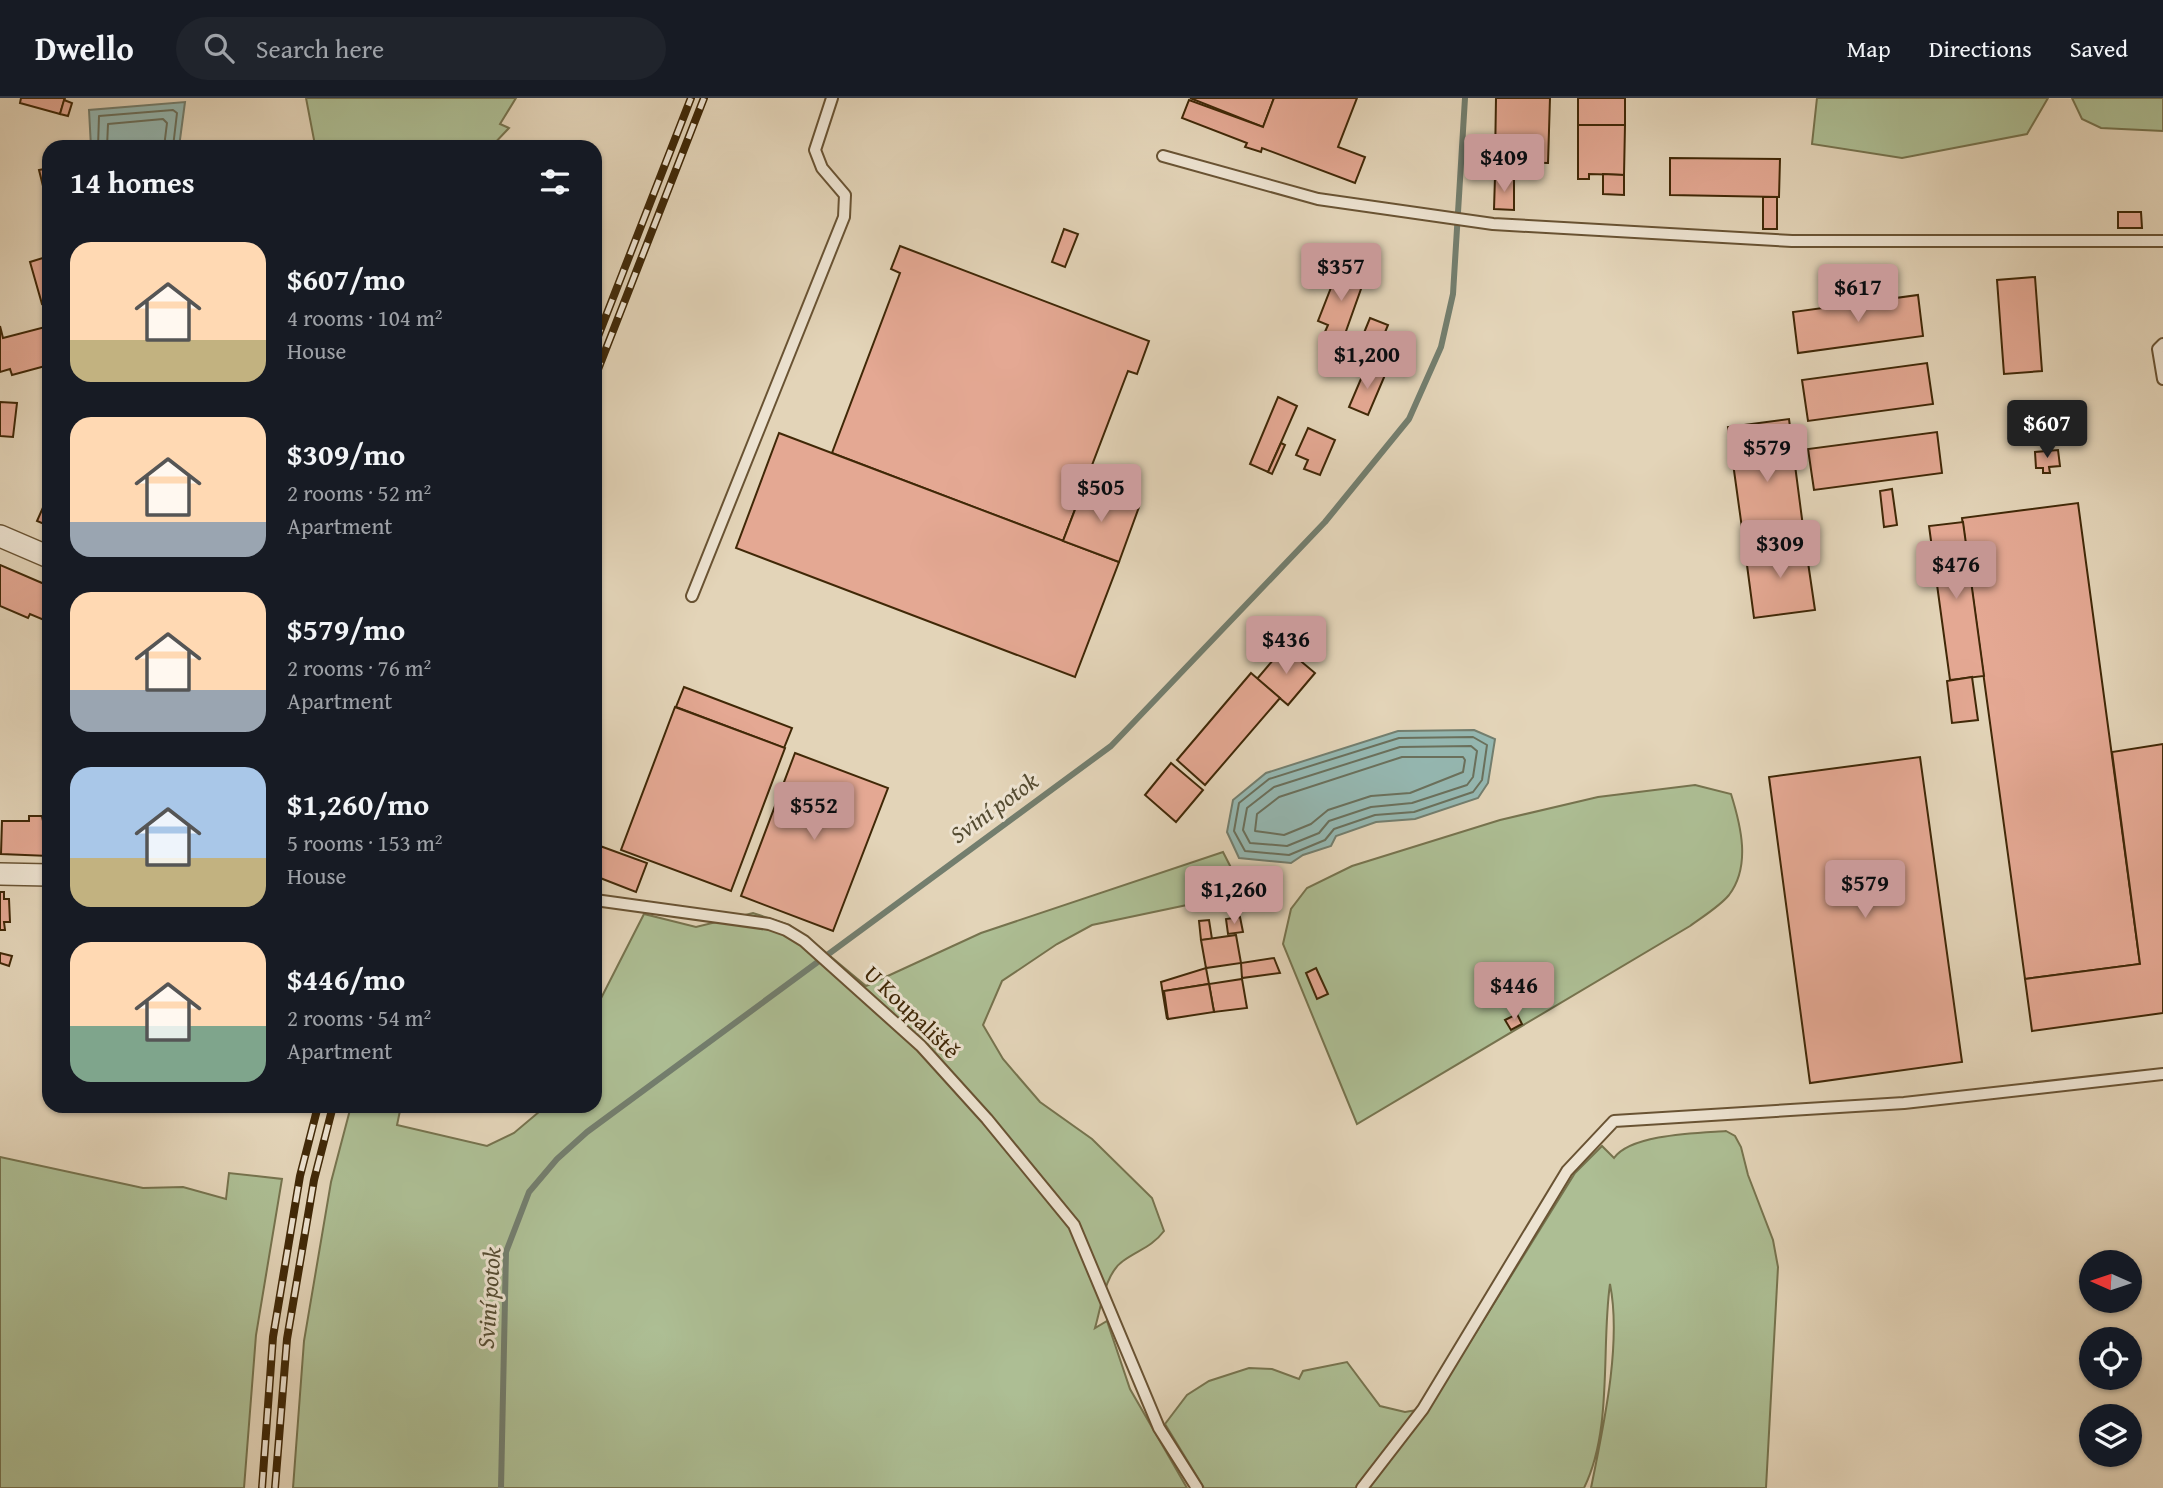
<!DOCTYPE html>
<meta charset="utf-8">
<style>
:root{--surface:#171b24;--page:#20242c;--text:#f1f3f6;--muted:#9ea1a6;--line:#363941;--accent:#c59692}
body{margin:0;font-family:"Gentium Book Plus",serif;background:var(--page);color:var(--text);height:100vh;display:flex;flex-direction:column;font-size:26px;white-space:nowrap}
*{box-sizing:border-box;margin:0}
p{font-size:23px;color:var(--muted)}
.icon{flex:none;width:38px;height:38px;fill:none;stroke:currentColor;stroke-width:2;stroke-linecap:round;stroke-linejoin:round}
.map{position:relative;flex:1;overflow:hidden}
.panel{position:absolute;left:42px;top:42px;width:560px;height:973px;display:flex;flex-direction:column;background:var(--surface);border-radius:21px;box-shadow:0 2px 5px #0004}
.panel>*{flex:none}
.needle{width:46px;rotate:273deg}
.controls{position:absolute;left:2079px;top:1152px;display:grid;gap:14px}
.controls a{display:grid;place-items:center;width:63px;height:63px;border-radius:50%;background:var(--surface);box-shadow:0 2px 5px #0004;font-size:35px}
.price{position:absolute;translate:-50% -60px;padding:0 16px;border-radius:7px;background:var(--accent);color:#111;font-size:23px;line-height:46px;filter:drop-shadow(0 2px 4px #0008)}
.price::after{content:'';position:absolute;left:50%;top:42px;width:21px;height:16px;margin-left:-10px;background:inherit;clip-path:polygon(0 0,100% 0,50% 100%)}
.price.selected{background:#222;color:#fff}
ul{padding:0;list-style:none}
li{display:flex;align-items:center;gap:21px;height:175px;padding:0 28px}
li span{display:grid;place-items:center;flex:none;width:196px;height:140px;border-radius:21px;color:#555}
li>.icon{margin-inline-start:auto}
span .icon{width:84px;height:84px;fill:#fffc;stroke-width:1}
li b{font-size:30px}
h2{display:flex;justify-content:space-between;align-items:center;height:84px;padding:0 28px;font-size:30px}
header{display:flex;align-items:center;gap:42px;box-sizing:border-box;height:98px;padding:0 35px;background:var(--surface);border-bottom:2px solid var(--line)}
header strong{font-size:33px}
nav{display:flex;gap:38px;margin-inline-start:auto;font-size:24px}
.search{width:490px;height:63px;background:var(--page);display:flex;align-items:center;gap:18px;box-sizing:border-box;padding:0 24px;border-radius:38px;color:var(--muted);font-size:26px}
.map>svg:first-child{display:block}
.green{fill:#adbe94;stroke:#76734e;stroke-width:2}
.water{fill:#95b8b2;stroke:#737e6e;stroke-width:2}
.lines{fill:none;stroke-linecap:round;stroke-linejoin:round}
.shore{stroke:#6a705c;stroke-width:2}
.stream{stroke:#737e6e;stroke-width:6}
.building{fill:#e4a893;stroke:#402807;stroke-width:2}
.service-casing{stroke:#695333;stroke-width:14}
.minor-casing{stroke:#695333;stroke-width:24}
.service{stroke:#ede3d1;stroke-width:10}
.minor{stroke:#ede3d1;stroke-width:21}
.rail-casing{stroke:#402807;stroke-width:8}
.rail{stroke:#ede3d1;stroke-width:5;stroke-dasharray:16;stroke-linecap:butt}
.labels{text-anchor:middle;stroke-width:6;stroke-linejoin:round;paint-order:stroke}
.street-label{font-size:23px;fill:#402807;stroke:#ede3d1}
.water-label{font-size:24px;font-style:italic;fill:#554c32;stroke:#ede3d1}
</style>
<header>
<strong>Dwello</strong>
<div class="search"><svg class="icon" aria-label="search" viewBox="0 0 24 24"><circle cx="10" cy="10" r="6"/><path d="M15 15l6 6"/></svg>Search here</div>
<nav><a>Map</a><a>Directions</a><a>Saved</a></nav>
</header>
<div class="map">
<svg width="2163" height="1390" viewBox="0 0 2163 1390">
<rect width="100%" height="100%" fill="#e3d4b8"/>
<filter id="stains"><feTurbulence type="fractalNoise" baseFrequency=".00286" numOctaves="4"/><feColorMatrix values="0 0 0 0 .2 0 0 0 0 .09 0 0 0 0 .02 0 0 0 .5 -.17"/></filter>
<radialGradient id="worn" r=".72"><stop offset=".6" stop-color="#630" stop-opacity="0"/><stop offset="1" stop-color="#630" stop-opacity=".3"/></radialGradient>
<g class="green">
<path d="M306,0h210l-16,26 9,4 -18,19h-185l9,-2z"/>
<path d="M1817,0h231l-21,36 -125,24 -90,-14z"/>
<path d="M2072,0h91v33l-62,-3 -19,-9z"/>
<path d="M1695,687l36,9c10,32 20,72 -2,101 -10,12 -27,22 -39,31l-333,198 -74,-180 8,-35 16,-21 45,-22 148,-46 98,-23z"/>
<path d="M1223,754l21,41 -152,32 -35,19 -55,37 -19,44 20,34 37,43 52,37 60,59 12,33c-12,16 -26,19 -41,30 -18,12 -22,47 -28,67l12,-7 23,68 57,99h-894l11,-147 27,-159 20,-76h50l-4,19 90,21 27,-13 32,-27h49v-96l49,-96 52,13 57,-14 36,12 29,21 48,40 115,-53z"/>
<path d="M1726,1033l9,5 6,11 7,28 25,65 5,27 -12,221h-175c12,-60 31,-144 19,-204 -9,63 3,145 -26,204h-380l-39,-64 22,-29 22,-14 40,-13 23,1 27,10 4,-8 44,-9 33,44 25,6 24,-4 146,-235 27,-27 12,12c17,-24 84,-25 112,-27z"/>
<path d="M0,1059l143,31 40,-1 43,12 3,-26 53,6 -26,156 -12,153h-244z"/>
</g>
<g class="water">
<path d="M185,4l-6,45h-88l-2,-37z"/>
<path d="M1474,632l21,9 -7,44 -10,15 -63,21 -39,3 -40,14 -5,10 -28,9 -12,8 -52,-5 -12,-26 6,-32 33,-27 132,-42z"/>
</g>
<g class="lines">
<g class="shore">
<path d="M98,49l1,-31 74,-6 4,3 -4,34"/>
<path d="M107,49l1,-23 55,-5 4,4 -3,24"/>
<path d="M1473,639l14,8 -5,35 -9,12 -59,20 -39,3 -41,14 -9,11 -36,15 -44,-4 -11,-20 5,-28 30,-24 130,-41z"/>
<path d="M1471,648l6,5 -4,26 -6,8 -55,18 -41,4 -42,14 -10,12 -32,13 -37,-3 -7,-13 4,-22 27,-21 126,-40z"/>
<path d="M1402,659h61l2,3 -2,12 -53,21 -39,3 -43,14 -17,14 -27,11 -29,-4 2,-17 22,-17z"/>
</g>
<path class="stream" d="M501,1390l5,-236 23,-60 28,-33 30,-27 524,-386 214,-224 84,-103 32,-72 12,-53 12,-196"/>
</g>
<g class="building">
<path d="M21,0h44l-5,16 -40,-11z"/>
<path d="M1190,0h84l-11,29z"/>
<path d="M1274,0h83l-19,49 27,10 -10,26 -93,-35 -1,4 -16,-5 2,-4 -65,-25 7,-18 74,27z"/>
<path d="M1496,0h54l-2,65 -53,-1z"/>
<rect x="1578" y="0" width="47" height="27"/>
<path d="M64,2l8,3 -4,13 -8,-2z"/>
<path d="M1578,27h47l-1,50 -35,-1v5h-11z"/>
<path d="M1670,60l110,1 -1,38 -109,-2z"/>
<path d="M1495,64l20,1 -1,15 -19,-1z"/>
<path d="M49,70v21l-5,1 -5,-20z"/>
<path d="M1603,76l21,1v20l-21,-1z"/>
<path d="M1495,79l19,1v32l-20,-1z"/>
<rect x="1763" y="99" width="14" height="32"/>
<path d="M2118,114h23l1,16h-24z"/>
<path d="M1064,131l14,5 -13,33 -13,-5z"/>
<path d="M900,148l249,95 -12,33 -9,-3 -65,170 -231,-88 68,-180 -9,-4z"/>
<path d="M49,158v46l-7,2 -12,-42z"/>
<path d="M1341,164l26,10 -27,76 -19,-7 7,-16 -10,-4z"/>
<path d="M2035,179l7,94 -38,3 -7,-94z"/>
<path d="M1918,197l5,41 -125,17 -5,-41z"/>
<path d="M1370,220l18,7 -11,27 -18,-7z"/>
<path d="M0,228l3,12 46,-12v39l-37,10 -2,-6 -10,3z"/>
<path d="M1927,265l6,41 -125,17 -6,-41z"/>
<path d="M1366,269l19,8 -17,40 -19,-8z"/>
<path d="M1278,299l19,9 -29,66 -18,-8z"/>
<path d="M0,304l17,1 -4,34 -13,-1z"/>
<path d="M1789,321l16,123 -60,8 -17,-123z"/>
<path d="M1308,330l27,12 -15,35 -16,-6 4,-9 -12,-5z"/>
<path d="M1937,334l5,41 -128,17 -6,-41z"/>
<path d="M779,335l340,129 -44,115 -339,-129z"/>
<path d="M1281,345l4,2 -13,29 -4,-2z"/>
<path d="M2058,352l2,16 -11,1 1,6h-7v-5h-7l-1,-16z"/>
<path d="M1084,388l55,21 -20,55 -56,-21z"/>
<path d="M1892,391l5,36 -13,2 -4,-36z"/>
<path d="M49,396v32l-12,-5z"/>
<path d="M2078,405l62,461 -115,15 -63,-461z"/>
<path d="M1963,424l21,154 -34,4 -21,-154z"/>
<path d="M1805,444l10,68 -61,8 -9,-68z"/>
<path d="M0,467l49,21v23l-5,11 -14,-6 -2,4 -28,-12z"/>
<path d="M1284,549l31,26 -27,32 -31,-26z"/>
<path d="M1251,575l29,25 -75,87 -28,-25z"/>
<path d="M1972,579l6,43 -26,3 -5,-42z"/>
<path d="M684,589l108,41 -8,20 -108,-41z"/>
<path d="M675,609l110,41 -54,143 -110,-41z"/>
<path d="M2163,646v269l-131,18 -7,-52 115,-15 -28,-212z"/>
<path d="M795,655l93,35 -55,143 -92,-35z"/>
<path d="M1920,659l42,305 -152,21 -41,-306z"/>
<path d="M1171,665l32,27 -27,32 -31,-27z"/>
<path d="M29,718h13l1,5 6,1v34l-48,-2 1,-33h27z"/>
<path d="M600,748l47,17 -11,29 -41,-16v-16z"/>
<path d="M0,794h4v7h5l1,23h-6l1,8h-5z"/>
<path d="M1240,819l3,15 -15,2 -2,-15z"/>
<path d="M1209,822l3,19 -11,1 -2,-19z"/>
<path d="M1236,837l5,28 -35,5 -5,-28z"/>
<path d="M0,855l12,3 -3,10 -9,-3z"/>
<path d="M1274,860l6,15 -38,5 -1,-15z"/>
<path d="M1206,870l3,16 -45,7 3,28 -6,-37z"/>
<path d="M1316,870l12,26 -11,5 -11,-26z"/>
<path d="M1242,881l5,29 -33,4 -5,-28z"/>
<path d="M1209,886l5,28 -46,7 -4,-28z"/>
<path d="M1517,916l5,10 -11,6 -6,-10z"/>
</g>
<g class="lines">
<defs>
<g id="service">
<path d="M1163,58l155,43 175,25 299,17h371"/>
<path d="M2163,246l-5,5 5,30"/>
<path d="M692,498l152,-379 1,-22 -23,-27 -7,-18 17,-52"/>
<path d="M595,802l174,24 17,6 18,11 117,105 66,73 87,106 85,203 38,60"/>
<path d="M1362,1390l61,-79 144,-238 47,-50 290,-18 259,-29"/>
</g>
<g id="minor">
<path d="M0,438l49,21"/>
<path d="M0,776l49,1"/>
</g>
</defs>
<use href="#service" class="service-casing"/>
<use href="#minor" class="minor-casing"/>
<use href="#service" class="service"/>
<use href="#minor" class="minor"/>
<defs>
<g id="rail">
<path d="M595,246l96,-246"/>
<path d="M595,279l109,-279"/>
<path d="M262,1390l11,-151 27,-161 18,-70"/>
<path d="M275,1390l12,-149 27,-159 19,-74"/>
</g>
</defs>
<use href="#rail" class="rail-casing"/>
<use href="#rail" class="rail"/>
</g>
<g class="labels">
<g class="street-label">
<text transform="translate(912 914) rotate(44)" y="8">U Koupaliště</text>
</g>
<g class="water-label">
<text transform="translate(994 710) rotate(-36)" y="8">Sviní potok</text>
<text transform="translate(489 1200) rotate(-86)" y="8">Sviní potok</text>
</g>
</g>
<rect width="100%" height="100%" filter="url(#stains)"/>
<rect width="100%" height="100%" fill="url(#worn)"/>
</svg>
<div class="controls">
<a><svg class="needle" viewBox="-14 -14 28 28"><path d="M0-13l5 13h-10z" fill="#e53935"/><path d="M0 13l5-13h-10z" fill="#9ea1a6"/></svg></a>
<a><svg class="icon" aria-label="locate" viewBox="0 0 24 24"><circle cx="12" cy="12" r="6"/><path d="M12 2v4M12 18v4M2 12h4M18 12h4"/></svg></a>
<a><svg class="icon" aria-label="layers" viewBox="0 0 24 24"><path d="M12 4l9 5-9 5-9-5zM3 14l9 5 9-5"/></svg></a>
</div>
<b class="price" style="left:1504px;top:96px">$409</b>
<b class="price" style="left:1341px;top:205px">$357</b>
<b class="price" style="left:1858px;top:226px">$617</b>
<b class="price" style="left:1367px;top:293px">$1,200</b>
<b class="price selected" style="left:2047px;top:362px">$607</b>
<b class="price" style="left:1767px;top:386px">$579</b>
<b class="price" style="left:1101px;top:426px">$505</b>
<b class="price" style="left:1780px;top:482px">$309</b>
<b class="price" style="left:1956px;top:503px">$476</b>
<b class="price" style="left:1286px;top:578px">$436</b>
<b class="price" style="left:814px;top:744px">$552</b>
<b class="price" style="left:1865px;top:822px">$579</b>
<b class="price" style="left:1234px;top:828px">$1,260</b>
<b class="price" style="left:1514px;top:924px">$446</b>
<section class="panel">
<h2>14 homes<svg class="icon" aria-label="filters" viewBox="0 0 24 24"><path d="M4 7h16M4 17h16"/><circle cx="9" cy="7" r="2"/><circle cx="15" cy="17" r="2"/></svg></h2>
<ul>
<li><span style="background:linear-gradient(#ffd9b3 70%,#c2b280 0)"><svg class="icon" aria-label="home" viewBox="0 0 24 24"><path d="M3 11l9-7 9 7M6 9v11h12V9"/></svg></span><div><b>$607/mo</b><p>4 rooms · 104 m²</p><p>House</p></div></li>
<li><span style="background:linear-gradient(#ffd9b3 75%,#9aa5b1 0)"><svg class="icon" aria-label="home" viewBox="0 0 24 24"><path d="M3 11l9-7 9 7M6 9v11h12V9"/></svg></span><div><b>$309/mo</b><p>2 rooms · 52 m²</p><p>Apartment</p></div></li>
<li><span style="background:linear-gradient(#ffd9b3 70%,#9aa5b1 0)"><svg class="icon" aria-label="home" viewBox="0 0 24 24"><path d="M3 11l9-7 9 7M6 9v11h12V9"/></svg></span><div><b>$579/mo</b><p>2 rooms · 76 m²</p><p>Apartment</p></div></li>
<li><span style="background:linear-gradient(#a9c7e8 65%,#c2b280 0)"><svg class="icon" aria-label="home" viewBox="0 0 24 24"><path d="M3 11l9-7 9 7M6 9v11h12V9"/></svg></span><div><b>$1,260/mo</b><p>5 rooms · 153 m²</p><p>House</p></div></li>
<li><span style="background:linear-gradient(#ffd9b3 60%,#7fa58c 0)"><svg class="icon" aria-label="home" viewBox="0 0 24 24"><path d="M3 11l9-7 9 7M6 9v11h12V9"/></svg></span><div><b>$446/mo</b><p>2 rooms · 54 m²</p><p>Apartment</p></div></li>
</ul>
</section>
</div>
